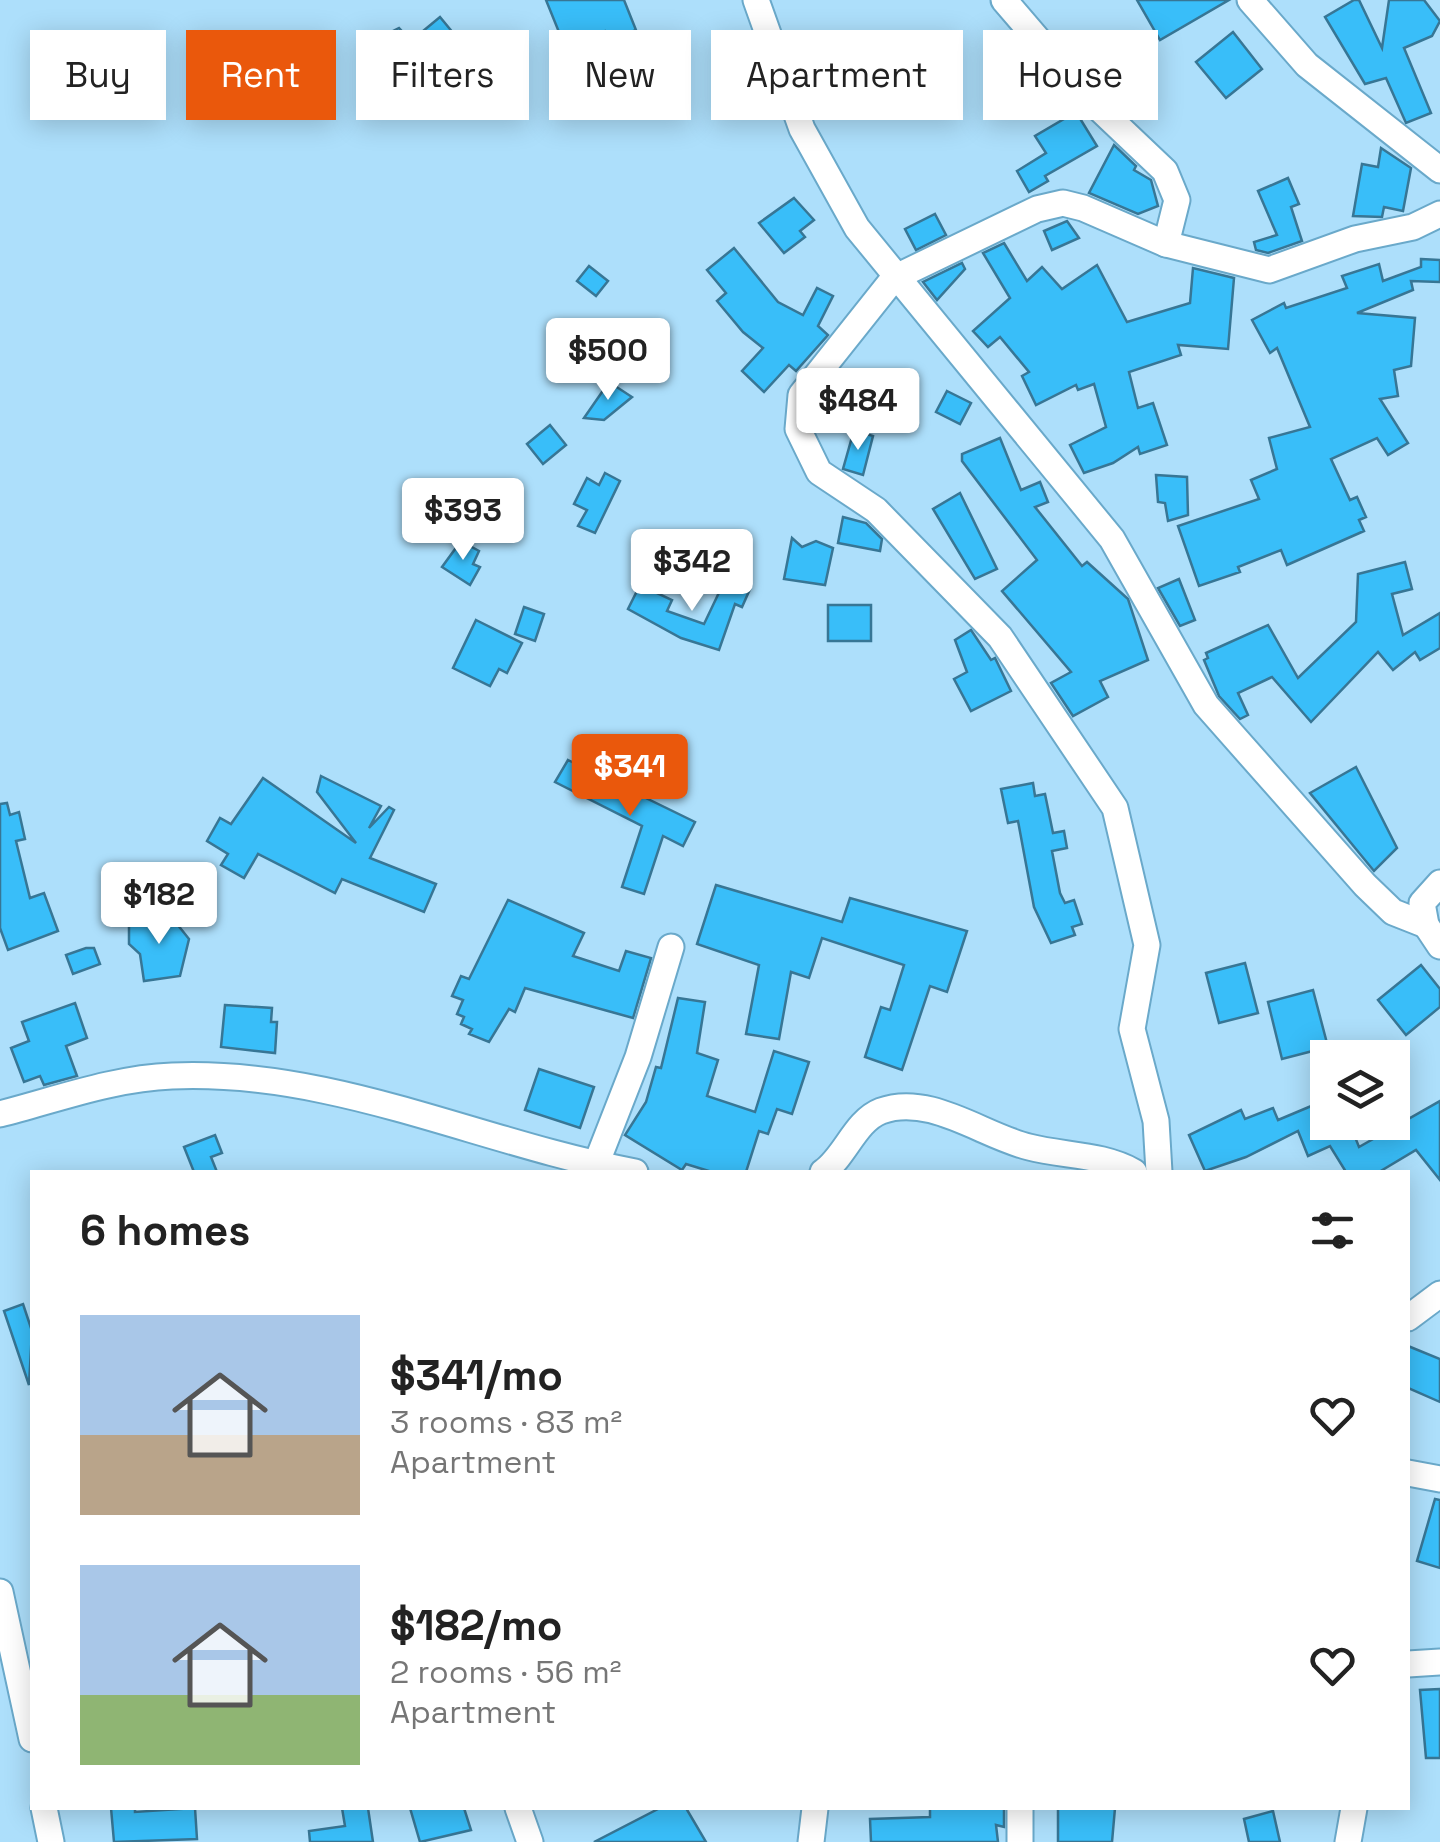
<!DOCTYPE html>
<meta charset="utf-8">
<style>
:root{--surface:#fff;--page:#f6f6f6;--text:#222;--muted:#767676;--accent:#ea580c}
body{margin:0;font-family:"Space Grotesk",sans-serif;background:var(--page);color:var(--text);height:100vh;display:flex;flex-direction:column;font-size:38px;white-space:nowrap}
*{box-sizing:border-box;margin:0}
p{font-size:32px;color:var(--muted)}
.icon{flex:none;width:55px;height:55px;fill:none;stroke:currentColor;stroke-width:2;stroke-linecap:round;stroke-linejoin:round}
.map{position:relative;flex:1;overflow:hidden}
.details{position:absolute;left:30px;top:1170px;width:1380px;height:640px;display:flex;flex-direction:column;background:var(--surface);border-radius:0px;box-shadow:0 5px 25px #0003}
.details>*{flex:none}
.top-card{position:absolute;left:30px;top:30px;width:1380px;height:90px;display:flex;gap:20px}
.fabs{position:absolute;left:1310px;top:1040px;display:grid;gap:20px}
.fabs a{display:grid;place-items:center;width:100px;height:100px;border-radius:0px;background:var(--surface);box-shadow:0 5px 25px #0003;font-size:50px}
.price{position:absolute;translate:-50% -85px;padding:0 22px;border-radius:10px;background:#fff;color:#222;font-size:32px;line-height:65px;filter:drop-shadow(0 2px 5px #0008)}
.price::after{content:'';position:absolute;left:50%;top:60px;width:30px;height:22px;margin-left:-15px;background:inherit;clip-path:polygon(0 0,100% 0,50% 100%)}
.price.active{background:var(--accent);color:#fff}
ul{padding:0;list-style:none}
li{display:flex;align-items:center;gap:30px;height:250px;padding:0 50px}
li span{display:grid;place-items:center;flex:none;width:280px;height:200px;border-radius:0px;color:#555}
li>.icon{margin-inline-start:auto}
span .icon{width:120px;height:120px;fill:#fffc;stroke-width:1}
li b{font-size:42px}
h2{display:flex;justify-content:space-between;align-items:center;height:120px;padding:0 50px;font-size:42px}
.chip{padding:0 35px;border-radius:0px;background:var(--surface);box-shadow:0 5px 25px #0003;font-size:35px;line-height:90px}
.chip.active{background:var(--accent);color:#fff}
.map>svg:first-child{display:block}
.building{fill:#39bef9;stroke:#377695;stroke-width:2.5}
.lines{fill:none;stroke-linecap:round;stroke-linejoin:round}
.minor-casing{stroke:#6aa9ca;stroke-width:29}
.minor{stroke:#fff;stroke-width:25}
</style>
<div class="map">
<svg width="1440" height="1842" viewBox="0 0 1440 1842">
<rect width="100%" height="100%" fill="#addffb"/>
<g class="building">
<path d="M546,0h78l12,30 -26,11 -5,-10 -40,16z"/>
<path d="M1137,0h92l-69,40z"/>
<path d="M1354,0h5l23,48 7,-48h35l16,21 -8,15 -28,12 27,65 -25,10 -20,-45 -21,6 -40,-67z"/>
<path d="M440,17l14,17 -13,10 13,30 -12,5 6,13 -21,9 -6,-13 -9,5 -18,-41 -10,6 -9,-18 24,-12 12,13z"/>
<path d="M1233,32l29,37 -36,29 -30,-36z"/>
<path d="M1076,112l21,34 -52,30 3,5 -19,11 -12,-21 29,-18 -11,-17z"/>
<path d="M1114,145l22,21 -2,4 17,10 7,26 -20,8 -49,-21z"/>
<path d="M1381,148l30,20 -8,43 -19,-4 -2,10 -29,-1 9,-52 16,3z"/>
<path d="M1288,178l11,26 -8,3 11,34 -34,12 -12,-3 -2,-8 23,-7 -19,-44z"/>
<path d="M794,198l20,22 -14,11 5,6 -21,16 -25,-30z"/>
<path d="M935,214l11,21 -30,15 -11,-21z"/>
<path d="M1067,221l12,17 -27,12 -8,-19z"/>
<path d="M1004,243l23,38 15,-14 20,22 35,-24 30,57 63,-19 3,-35 41,10 -6,71 -50,-4 3,10 -52,17 9,36 15,-5 14,42 -27,9 -2,-7 -25,16 -29,10 -14,-28 36,-18 -12,-43 -16,6 -2,-5 -40,20 -14,-29 7,-4 -29,-35 -12,10 -15,-16 37,-33 -27,-45z"/>
<path d="M734,248l44,54 25,13 14,-27 16,8 -15,30 10,9 -32,36 -7,-6 -25,27 -22,-21 21,-23 -20,-16 -26,-31 9,-8 -19,-23z"/>
<path d="M1421,259l19,1v22l-29,-1 2,9 -56,23 58,5 -4,48 -17,4 4,26 -18,3 28,44 -20,12 -11,-17 -46,21 19,41 7,-3 9,20 -7,3 5,11 -77,34 -6,-15 -43,17 2,5 -41,14 -21,-60 81,-27 -8,-19 26,-11 -8,-31 41,-11 -33,-79 -7,5 -18,-33 32,-17 2,5 61,-20 -5,-12 37,-12 4,17 38,-14z"/>
<path d="M962,263l3,6 -28,31 -14,-18z"/>
<path d="M589,266l19,15 -12,15 -19,-15z"/>
<path d="M609,382l23,15 -28,23 -20,-2z"/>
<path d="M947,391l24,12 -11,21 -24,-12z"/>
<path d="M550,425l16,20 -23,19 -16,-20z"/>
<path d="M854,430l19,6 -10,39 -20,-6z"/>
<path d="M1000,438l21,52 19,-8 8,20 -13,5 47,59 5,-4 41,37 20,61 -48,21 8,16 -35,19 -22,-33 20,-11 -69,-81 35,-31 -75,-99v-7z"/>
<path d="M605,473l15,8 -25,52 -17,-7 9,-16 -13,-6 13,-26 12,7z"/>
<path d="M1156,475l31,2 1,38 -20,6 -3,-18 -7,-1z"/>
<path d="M960,493l37,76 -22,10 -42,-70z"/>
<path d="M843,517l23,6 16,16 -2,12 -42,-8z"/>
<path d="M792,538l10,9 14,-6 17,7 -8,37 -41,-6z"/>
<path d="M461,541l18,10 -6,13 7,3 -10,18 -28,-18z"/>
<path d="M1405,562l7,27 -20,5 11,41 37,-22v35l-20,12 -5,-8 -22,18 -15,-18 -67,70 -39,-45 -34,16 10,22 -8,4 -21,-23 -15,-36 4,-2 -2,-5 62,-28 30,53 58,-56 2,-48z"/>
<path d="M726,578l24,11 -8,18 -7,-3 -16,46 -38,-12 -53,-29 12,-24 32,15 -5,11 37,13z"/>
<path d="M1179,579l16,41 -15,6 -22,-38z"/>
<rect x="828" y="605" width="43" height="36"/>
<path d="M524,607l20,7 -9,27 -20,-7z"/>
<path d="M476,620l46,23 -15,30 -8,-4 -9,17 -37,-18z"/>
<path d="M971,630l20,30 4,-2 16,33 -40,20 -17,-32 13,-7 -12,-32z"/>
<path d="M568,760l127,62 -12,24 -20,-10 -19,58 -22,-7 20,-61 -87,-44z"/>
<path d="M1356,767l41,81 -23,23 -64,-78z"/>
<path d="M321,776l60,30 -12,22 20,-21 5,3 -24,48 66,26 -12,28 -82,-33 -7,14 -77,-39 -14,24 -23,-13 7,-11 -21,-13 13,-23 11,6 32,-46 93,65 -39,-51z"/>
<path d="M1033,783l2,13 10,-2 8,39 11,-2 3,17 -15,3 8,42 5,10 9,-3 8,24 -10,3 3,8 -24,8 -17,-36 -16,-86 -10,2 -7,-34z"/>
<path d="M7,803l3,12 9,-3 6,27 -9,2 14,57 14,-5 14,38 -50,19 -8,-22v-124z"/>
<path d="M716,885l126,37 8,-24 117,33 -20,61 -17,-6 -28,84 -37,-13 16,-50 9,3 14,-45 -82,-27 -13,40 -18,-6 -12,67 -33,-5 13,-69 -62,-21z"/>
<path d="M508,900l76,33 -11,23 46,15 7,-20 25,7 -18,60 -108,-30 -10,24 -6,-3 -20,33 -20,-8 3,-5 -11,-5 3,-7 -7,-3 6,-14 -11,-4 9,-20 8,3z"/>
<path d="M129,917l44,2 16,20 -9,37 -36,5 -4,-27 -11,-10z"/>
<path d="M86,948h8l6,16 -27,10 -7,-19z"/>
<path d="M1245,963l13,50 -39,10 -13,-50z"/>
<path d="M1421,965l19,24v18l-34,28 -28,-35z"/>
<path d="M1313,990l15,57 -46,12 -14,-57z"/>
<path d="M678,998l27,4 -8,51 21,7 -11,36 48,16 19,-61 35,11 -17,52 -15,-5 -9,25 -9,-3 -13,41h-34l-26,-8 -4,6 -57,-35 21,-33 10,-35 5,1z"/>
<path d="M75,1003l12,35 -21,8 11,30 -33,9 -4,-9 -16,6 -13,-34 18,-7 -7,-19z"/>
<path d="M225,1005l47,3 -1,14h6l-2,31 -54,-6z"/>
<path d="M539,1069l55,18 -14,41 -55,-18z"/>
<path d="M1328,1099v23h21l10,25 81,-46v79l-24,-30 -37,22h-33l-16,-26 -22,10 -10,-25 -52,26 -41,14 -16,-36 52,-25 4,9 28,-11 5,12z"/>
<path d="M215,1135l7,18 -11,4 6,15h-23l-10,-25z"/>
<path d="M23,1304l9,27 -3,54 -25,-74z"/>
<path d="M1408,1346l32,13v43l-32,-14z"/>
<path d="M1435,1499l5,1v68l-23,-7z"/>
<path d="M1440,1689v69h-14l-6,-68z"/>
<path d="M111,1808h24v4l60,-4 2,31 -83,3z"/>
<path d="M342,1808h26l5,34h-63l-1,-11 36,-5z"/>
<path d="M410,1808h54l7,22 -51,12z"/>
<path d="M660,1808h26l20,34h-112z"/>
<path d="M930,1808h74v19l-8,-2 2,17h-127l-1,-23 60,-2z"/>
<path d="M1058,1808h57l-3,34h-54z"/>
<path d="M1273,1811l7,31h-31l-5,-23z"/>
</g>
<g class="lines">
<defs>
<g id="minor">
<path d="M756,0l46,129 55,99 255,311 94,166 159,180 28,27 33,13"/>
<path d="M1004,0l83,97 78,74 12,29 -11,44"/>
<path d="M1250,0l57,65 133,105"/>
<path d="M1440,883l-18,20 4,22 14,21"/>
<path d="M0,1114c55,-14 114,-36 172,-38 161,-7 308,67 463,96"/>
<path d="M593,1172l45,-115 33,-110"/>
<path d="M823,1172c22,-15 32,-51 58,-61 49,-18 102,25 148,36 35,9 74,7 105,25"/>
<path d="M1159,1172l-3,-51 -24,-92 15,-84 -32,-137 -115,-171 -124,-127 -57,-38 -21,-43 3,-34 93,-117 143,-69 26,-6 20,5 83,36 103,26 86,-31 58,-12 27,-13"/>
<path d="M1408,1318l32,-24"/>
<path d="M1408,1473l32,6"/>
<path d="M0,1592l32,147"/>
<path d="M1408,1664l32,-2"/>
<path d="M44,1808l7,34"/>
<path d="M518,1808l12,34"/>
<path d="M811,1842l4,-34"/>
<path d="M1020,1842v-34"/>
<path d="M1348,1842l6,-34"/>
</g>
</defs>
<use href="#minor" class="minor-casing"/>
<use href="#minor" class="minor"/>
</g>
</svg>
<div class="fabs">
<a><svg class="icon" aria-label="layers" viewBox="0 0 24 24"><path d="M12 4l9 5-9 5-9-5zM3 14l9 5 9-5"/></svg></a>
</div>
<b class="price" style="left:608px;top:403px">$500</b>
<b class="price" style="left:858px;top:453px">$484</b>
<b class="price" style="left:463px;top:563px">$393</b>
<b class="price" style="left:692px;top:614px">$342</b>
<b class="price active" style="left:630px;top:819px">$341</b>
<b class="price" style="left:159px;top:947px">$182</b>
<div class="top-card">
<a class="chip">Buy</a>
<a class="chip active">Rent</a>
<a class="chip">Filters</a>
<a class="chip">New</a>
<a class="chip">Apartment</a>
<a class="chip">House</a>
</div>
<section class="details">
<h2>6 homes<svg class="icon" aria-label="filters" viewBox="0 0 24 24"><path d="M4 7h16M4 17h16"/><circle cx="9" cy="7" r="2"/><circle cx="15" cy="17" r="2"/></svg></h2>
<ul>
<li><span style="background:linear-gradient(#a9c7e8 60%,#b9a48a 0)"><svg class="icon" aria-label="home" viewBox="0 0 24 24"><path d="M3 11l9-7 9 7M6 9v11h12V9"/></svg></span><div><b>$341/mo</b><p>3 rooms · 83 m²</p><p>Apartment</p></div><svg class="icon" aria-label="heart" viewBox="0 0 24 24"><path d="M12 20l-8-8c-3-5 5-10 8-4 3-6 11-1 8 4z"/></svg></li>
<li><span style="background:linear-gradient(#a9c7e8 65%,#8fb573 0)"><svg class="icon" aria-label="home" viewBox="0 0 24 24"><path d="M3 11l9-7 9 7M6 9v11h12V9"/></svg></span><div><b>$182/mo</b><p>2 rooms · 56 m²</p><p>Apartment</p></div><svg class="icon" aria-label="heart" viewBox="0 0 24 24"><path d="M12 20l-8-8c-3-5 5-10 8-4 3-6 11-1 8 4z"/></svg></li>
</ul>
</section>
</div>
